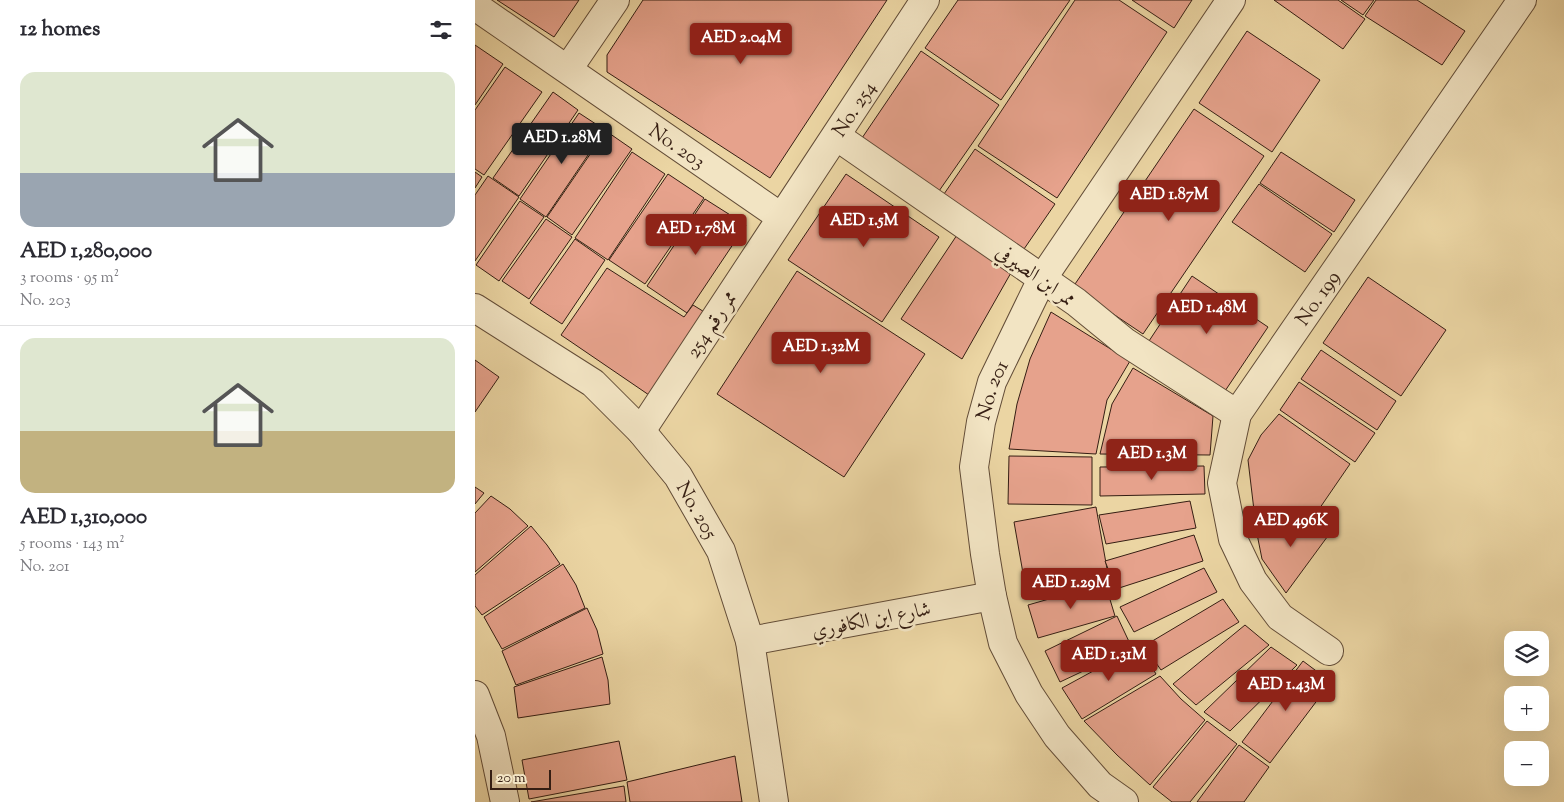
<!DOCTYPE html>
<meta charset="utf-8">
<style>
:root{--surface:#fff;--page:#f7f7f7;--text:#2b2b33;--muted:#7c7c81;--line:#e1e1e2;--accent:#8f2418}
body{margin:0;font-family:"Sorts Mill Goudy",Amiri,serif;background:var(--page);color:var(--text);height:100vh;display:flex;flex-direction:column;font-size:19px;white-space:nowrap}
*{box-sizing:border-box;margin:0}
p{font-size:16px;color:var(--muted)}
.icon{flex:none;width:28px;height:28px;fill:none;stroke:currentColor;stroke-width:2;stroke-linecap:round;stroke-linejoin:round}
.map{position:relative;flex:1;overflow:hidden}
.drawer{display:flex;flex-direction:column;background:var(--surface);width:475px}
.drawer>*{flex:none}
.controls{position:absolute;left:1029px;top:631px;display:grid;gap:10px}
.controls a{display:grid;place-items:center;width:45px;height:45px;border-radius:10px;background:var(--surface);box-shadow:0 5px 20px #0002;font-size:25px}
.scale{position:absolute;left:15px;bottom:12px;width:61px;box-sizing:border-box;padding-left:5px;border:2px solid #351e13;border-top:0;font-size:14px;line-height:18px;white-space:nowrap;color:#351e13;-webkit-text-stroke:4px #f2e4c3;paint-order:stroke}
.price{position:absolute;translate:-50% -42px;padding:0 11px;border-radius:5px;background:var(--accent);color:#fff;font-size:16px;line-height:32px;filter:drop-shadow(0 1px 2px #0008)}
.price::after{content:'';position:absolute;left:50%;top:30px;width:15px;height:11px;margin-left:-8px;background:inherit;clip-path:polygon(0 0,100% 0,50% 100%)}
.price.selected{background:#222;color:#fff}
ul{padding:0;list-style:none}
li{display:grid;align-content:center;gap:10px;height:265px;padding:0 20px}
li+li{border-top:1px solid var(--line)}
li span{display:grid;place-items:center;height:155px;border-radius:15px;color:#555}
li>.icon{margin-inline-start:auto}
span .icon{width:90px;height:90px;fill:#fffc;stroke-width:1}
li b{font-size:21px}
h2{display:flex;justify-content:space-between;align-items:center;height:60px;padding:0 20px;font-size:21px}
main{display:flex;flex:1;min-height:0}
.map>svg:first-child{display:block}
.building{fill:#e6a28c;stroke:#351e13}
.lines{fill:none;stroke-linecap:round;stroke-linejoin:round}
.minor-casing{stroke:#624c37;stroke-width:30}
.minor{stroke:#f2e4c3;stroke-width:28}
.labels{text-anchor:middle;stroke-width:5;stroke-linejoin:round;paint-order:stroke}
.street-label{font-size:20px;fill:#351e13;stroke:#f2e4c3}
</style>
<main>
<section class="drawer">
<h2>12 homes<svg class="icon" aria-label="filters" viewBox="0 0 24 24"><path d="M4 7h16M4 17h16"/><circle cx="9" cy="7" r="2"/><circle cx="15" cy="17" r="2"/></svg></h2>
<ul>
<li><span style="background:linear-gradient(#dfe7d0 65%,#9aa5b1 0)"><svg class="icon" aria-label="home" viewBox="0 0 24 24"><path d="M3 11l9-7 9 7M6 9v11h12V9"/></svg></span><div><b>AED 1,280,000</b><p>3 rooms · 95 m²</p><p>No. 203</p></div></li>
<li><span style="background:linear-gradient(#dfe7d0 60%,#c2b280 0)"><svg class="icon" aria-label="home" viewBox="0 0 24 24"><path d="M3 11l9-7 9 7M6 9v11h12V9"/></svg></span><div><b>AED 1,310,000</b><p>5 rooms · 143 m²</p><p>No. 201</p></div></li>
</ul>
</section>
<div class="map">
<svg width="1089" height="802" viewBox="0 0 1089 802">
<rect width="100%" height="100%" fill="#ebd5a3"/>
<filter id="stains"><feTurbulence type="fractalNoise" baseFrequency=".004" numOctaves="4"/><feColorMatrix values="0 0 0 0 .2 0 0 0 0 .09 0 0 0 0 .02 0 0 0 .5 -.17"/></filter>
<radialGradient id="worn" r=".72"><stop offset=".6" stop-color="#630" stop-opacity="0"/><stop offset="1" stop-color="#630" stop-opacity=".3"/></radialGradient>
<g class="building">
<path d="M22,0h82l-25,37z"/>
<path d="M168,0h244l-117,178 -163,-106v-17z"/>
<path d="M483,0h112l-69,100 -76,-52z"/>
<path d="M600,0h44l48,32 -110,166 -79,-52z"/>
<path d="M657,0h60l-18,28z"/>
<path d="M799,0h64l27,19 -22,30z"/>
<path d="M866,0h33l-11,15z"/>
<path d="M901,0h41l48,31 -23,34 -77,-49z"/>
<path d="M772,31l73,49 -48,72 -73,-49z"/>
<path d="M0,45l28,19 -28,41z"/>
<path d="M446,51l78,54 -60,86 -77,-53z"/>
<path d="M30,67l37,25 -58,83 -9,-6v-59z"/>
<path d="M78,92l25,18 -59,86 -26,-18z"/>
<path d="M719,109l70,47 -121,178 -70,-47z"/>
<path d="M104,113l26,17 -59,87 -26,-18z"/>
<path d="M131,131l26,18 -60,86 -25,-18z"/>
<path d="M500,149l80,55 -31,45 -80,-55z"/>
<path d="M157,152l33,22 -57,86 -33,-22z"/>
<path d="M806,152l74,48 -21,32 -74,-49z"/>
<path d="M0,172l7,5 -7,11z"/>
<path d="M193,174l36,24 -59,86 -36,-24z"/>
<path d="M371,174l93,63 -57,85 -94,-62z"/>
<path d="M13,176l31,21 -44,64v-66z"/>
<path d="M784,184l73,50 -27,38 -73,-50z"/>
<path d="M230,199l41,26 -59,88 -40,-27z"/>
<path d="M45,201l24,16 -45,64 -23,-16z"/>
<path d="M71,219l26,18 -43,62 -27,-18z"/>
<path d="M482,235l55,36 -50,88 -61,-40z"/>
<path d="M100,239l30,21 -43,64 -32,-21z"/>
<path d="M132,268l77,49 9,-12 13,8 -57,82 -88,-60z"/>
<path d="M322,271l128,83 -81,123 -127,-83z"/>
<path d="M717,276l76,51 -45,67 -76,-50z"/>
<path d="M893,277l78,53 -45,66 -78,-53z"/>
<path d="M576,312l79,49 -23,39 -11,54 -87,-5 8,-45 13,-45z"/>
<path d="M846,350l75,51 -19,29 -76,-51z"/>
<path d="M0,360l24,17 -24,35z"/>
<path d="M658,368l80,48 -3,39 -110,-1 12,-50z"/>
<path d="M824,382l76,51 -20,29 -75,-52z"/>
<path d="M804,414l71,50 -35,51 -59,12 -8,-67 13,-25z"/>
<path d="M534,456l83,1v48l-84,-1z"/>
<path d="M729,466l1,28 -105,2v-29z"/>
<path d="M0,487l9,6 -9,11z"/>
<path d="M16,496l19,13 18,17 -53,46v-59z"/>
<path d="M715,501l6,27 -90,16 -7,-29z"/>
<path d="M621,507l13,73 -82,16 -13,-74z"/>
<path d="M840,518l18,11 -47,64 -24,-34 -6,-30z"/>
<path d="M56,526l16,19 13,19 -78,51 -7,-9v-31z"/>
<path d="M719,535l9,26 -87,28 -11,-28z"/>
<path d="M88,564l13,21 9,23 -83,41 -18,-32z"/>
<path d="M729,568l13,24 -83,40 -14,-25z"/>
<path d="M630,583l10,33 -77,22 -10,-33z"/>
<path d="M748,599l16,23 -78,48 -17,-24z"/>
<path d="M112,608l10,22 6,24 -87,31 -14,-34z"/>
<path d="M642,616l15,32 -72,34 -15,-31z"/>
<path d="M770,625l24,20 -73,60 -23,-21z"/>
<path d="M664,646l17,28 -74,45 -20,-31z"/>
<path d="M796,647l26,18 -67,66 -26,-19z"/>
<path d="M127,657l6,23 2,24 -92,14 -4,-31z"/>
<path d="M828,661l28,21 -61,81 -28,-21z"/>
<path d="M685,676l21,23 24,21 -55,65 -33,-30 -33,-34z"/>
<path d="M732,721l30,23 -47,58h-18l-19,-15z"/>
<path d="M144,741l8,39 -98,19 -7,-39z"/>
<path d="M764,745l30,22 -25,35h-47z"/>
<path d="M260,756l7,46h-112l-3,-20z"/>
<path d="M149,786l2,16h-95z"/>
</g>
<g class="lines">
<defs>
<g id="minor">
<path id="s1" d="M0,6l306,211"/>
<path d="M93,69l47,-69"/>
<path d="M361,136l240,166 49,40 112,72"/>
<path id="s2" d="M0,308l118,75 48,48 37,45 43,75 29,90 24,161"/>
<path id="s3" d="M166,431l284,-431"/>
<path d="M275,641l242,-45"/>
<path id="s4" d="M854,651l-49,-34 -27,-36 -20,-42 -11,-56 15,-69 285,-414"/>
<path d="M0,695l16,41 14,66"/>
<path id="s5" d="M649,802l-24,-17 -43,-49 -28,-42 -26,-51 -11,-47 -7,-42 -11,-87 7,-45 11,-40 50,-103 189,-279"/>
</g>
</defs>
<use href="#minor" class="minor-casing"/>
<use href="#minor" class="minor"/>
</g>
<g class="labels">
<g class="street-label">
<text dy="7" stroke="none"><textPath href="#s3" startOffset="386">No. 254</textPath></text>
<text dy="7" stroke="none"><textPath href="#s1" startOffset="246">No. 203</textPath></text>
<text transform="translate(561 275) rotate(35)" y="7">ممر ابن الصيرفي</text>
<text dy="7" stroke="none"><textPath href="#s4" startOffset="420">No. 199</textPath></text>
<text transform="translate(236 324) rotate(-57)" y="7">ممر رقم 254</text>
<text dy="7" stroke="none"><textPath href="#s5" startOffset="460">No. 201</textPath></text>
<text dy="7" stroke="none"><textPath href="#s2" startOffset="305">No. 205</textPath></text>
<text transform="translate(396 619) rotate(-11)" y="7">شارع ابن الكافوري</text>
</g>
</g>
<rect width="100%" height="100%" filter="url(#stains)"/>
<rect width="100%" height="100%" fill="url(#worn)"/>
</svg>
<div class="controls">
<a><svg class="icon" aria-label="layers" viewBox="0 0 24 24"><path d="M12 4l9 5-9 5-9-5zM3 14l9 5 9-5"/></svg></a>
<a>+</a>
<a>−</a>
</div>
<div class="scale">20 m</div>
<b class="price" style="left:266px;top:65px">AED 2.04M</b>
<b class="price selected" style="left:87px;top:165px">AED 1.28M</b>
<b class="price" style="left:694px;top:222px">AED 1.87M</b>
<b class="price" style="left:389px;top:248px">AED 1.5M</b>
<b class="price" style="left:221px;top:256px">AED 1.78M</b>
<b class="price" style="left:732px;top:335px">AED 1.48M</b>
<b class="price" style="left:346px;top:374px">AED 1.32M</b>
<b class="price" style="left:677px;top:481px">AED 1.3M</b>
<b class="price" style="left:816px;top:548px">AED 496K</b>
<b class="price" style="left:596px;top:610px">AED 1.29M</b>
<b class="price" style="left:634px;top:682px">AED 1.31M</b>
<b class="price" style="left:811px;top:712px">AED 1.43M</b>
</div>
</main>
